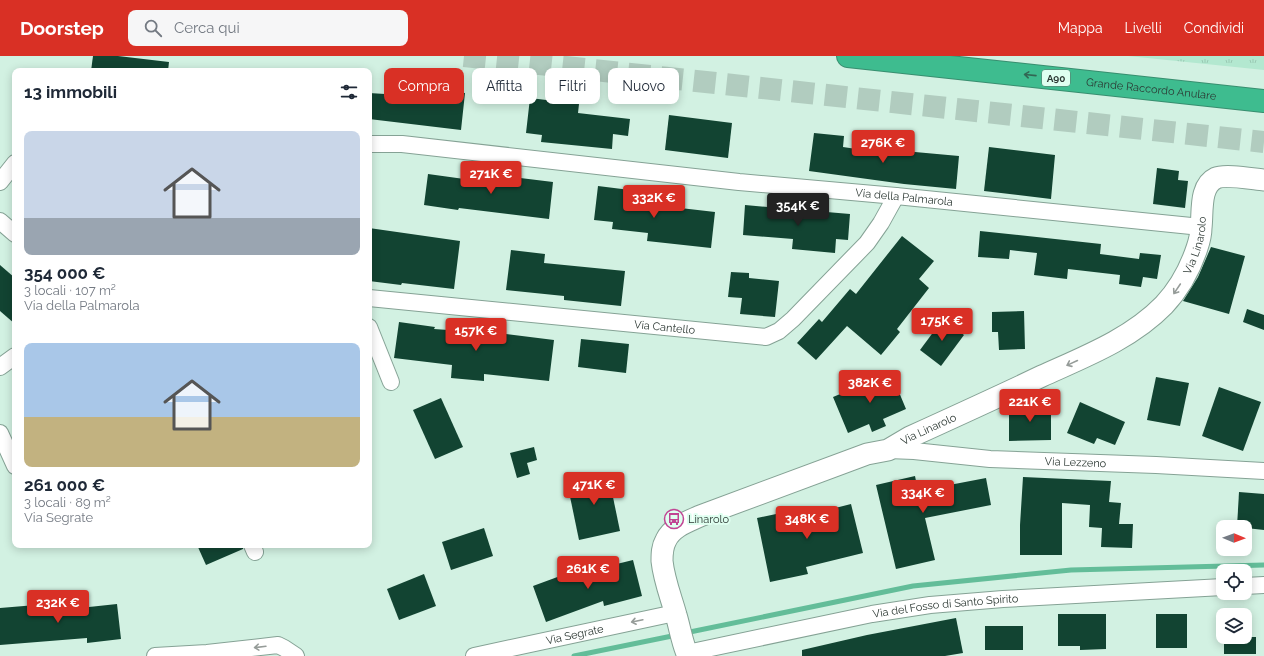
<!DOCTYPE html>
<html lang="it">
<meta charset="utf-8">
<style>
:root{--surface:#fff;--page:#f6f6f7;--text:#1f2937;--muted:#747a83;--accent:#d93025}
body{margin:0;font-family:Raleway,sans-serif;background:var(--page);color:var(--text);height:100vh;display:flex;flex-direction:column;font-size:15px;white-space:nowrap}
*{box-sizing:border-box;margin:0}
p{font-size:13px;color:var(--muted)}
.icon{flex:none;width:22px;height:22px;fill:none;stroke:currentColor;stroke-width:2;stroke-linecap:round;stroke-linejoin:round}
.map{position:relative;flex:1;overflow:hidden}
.details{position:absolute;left:12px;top:12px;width:360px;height:480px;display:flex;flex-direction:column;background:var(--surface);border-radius:8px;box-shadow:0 2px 10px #0003}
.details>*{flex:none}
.hud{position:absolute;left:384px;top:12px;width:380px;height:36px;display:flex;gap:8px}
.needle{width:26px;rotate:91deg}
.fabs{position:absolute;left:1216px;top:464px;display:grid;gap:8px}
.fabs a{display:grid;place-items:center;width:36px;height:36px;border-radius:8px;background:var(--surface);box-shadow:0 2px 10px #0003;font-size:20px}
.price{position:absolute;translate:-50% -34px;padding:0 9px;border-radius:4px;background:var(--accent);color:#fff;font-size:13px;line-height:26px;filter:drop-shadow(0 1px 2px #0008)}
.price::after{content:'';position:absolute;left:50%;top:24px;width:12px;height:9px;margin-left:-6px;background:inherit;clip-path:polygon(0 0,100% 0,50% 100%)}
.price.on{background:#222;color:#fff}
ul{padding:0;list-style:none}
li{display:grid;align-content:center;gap:8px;height:212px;padding:0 12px}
li span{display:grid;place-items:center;height:124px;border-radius:8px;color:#555}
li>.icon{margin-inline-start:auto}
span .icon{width:72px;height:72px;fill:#fffc;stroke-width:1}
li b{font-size:17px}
h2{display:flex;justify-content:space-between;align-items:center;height:48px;padding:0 12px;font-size:17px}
.chip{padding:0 14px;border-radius:8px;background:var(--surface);box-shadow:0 2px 10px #0003;font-size:14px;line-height:36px}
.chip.on{background:var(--accent);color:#fff}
header{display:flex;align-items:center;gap:24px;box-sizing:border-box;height:56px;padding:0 20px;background:var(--accent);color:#fff}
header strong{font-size:19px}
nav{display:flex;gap:22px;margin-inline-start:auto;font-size:14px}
.search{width:280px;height:36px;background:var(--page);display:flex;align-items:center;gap:10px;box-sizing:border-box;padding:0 14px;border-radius:8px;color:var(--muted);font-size:15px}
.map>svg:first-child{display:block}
.grass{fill:url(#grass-tufts)}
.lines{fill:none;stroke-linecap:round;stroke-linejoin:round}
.stream{stroke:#63bd99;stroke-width:5}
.building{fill:#124432}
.motorway-tunnel{stroke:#b1ccbf;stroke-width:22;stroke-dasharray:22 11;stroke-linecap:butt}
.minor-casing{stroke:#85a295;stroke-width:18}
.tertiary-casing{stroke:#85a295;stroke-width:23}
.motorway-casing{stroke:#388e6f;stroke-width:24}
.minor{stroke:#fff;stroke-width:16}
.tertiary{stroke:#fff;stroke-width:21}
.motorway{stroke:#3ebc8f;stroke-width:22}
.oneway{stroke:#326653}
.oneway2{stroke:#969c99}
.labels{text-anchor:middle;stroke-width:4;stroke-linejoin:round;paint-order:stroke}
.shield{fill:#dffff0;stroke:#62746c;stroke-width:1}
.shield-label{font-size:10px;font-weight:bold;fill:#2c3833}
.street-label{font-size:11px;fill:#2c3833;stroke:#dffff0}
.poi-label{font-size:11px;fill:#2c3833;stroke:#dffff0;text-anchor:start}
</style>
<header>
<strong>Doorstep</strong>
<div class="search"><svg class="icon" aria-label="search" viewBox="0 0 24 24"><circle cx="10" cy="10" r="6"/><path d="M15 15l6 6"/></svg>Cerca qui</div>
<nav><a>Mappa</a><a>Livelli</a><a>Condividi</a></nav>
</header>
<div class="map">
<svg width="1264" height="600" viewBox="0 0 1264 600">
<defs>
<pattern id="grass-tufts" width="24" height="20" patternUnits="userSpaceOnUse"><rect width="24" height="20" fill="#b3e8d0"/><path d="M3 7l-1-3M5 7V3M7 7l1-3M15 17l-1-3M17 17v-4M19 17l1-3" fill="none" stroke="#9ac8b3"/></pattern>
</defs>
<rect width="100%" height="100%" fill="#d2f1e2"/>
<path class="grass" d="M1128,0h136v14z"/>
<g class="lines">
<g class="stream">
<path d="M685,577l228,-47 158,-16 193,-5"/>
<path d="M574,600l103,-21"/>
</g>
</g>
<g class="building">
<path d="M93,0h25l51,6 -1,9h-77z"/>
<path d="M402,30l63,7 -4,37 -92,-11v-26l32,2z"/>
<path d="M530,42l49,6 -1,9 52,6 -2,17 -15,-2 -1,15 -71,-7 1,-7 -16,-2z"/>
<path d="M669,59l63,8 -4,35 -63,-8z"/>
<path d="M814,77l30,3 -1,11 60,9 1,-5 55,5 -3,33 -52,-5 -95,-13z"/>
<path d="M989,91l66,8 -4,44 -67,-8z"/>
<path d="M1157,112l22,3 -1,9 10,1 -3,27 -32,-4z"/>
<path d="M428,118l58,8 1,-8 66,8 -4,37 -90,-11 -1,2 -34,-5z"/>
<path d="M598,130l40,5 -1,12 78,9 -4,36 -64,-7 1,-8 -36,-4 1,-7 -19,-2z"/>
<path d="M745,149l105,9 -2,26 -12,-1 -1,14 -43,-4 1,-10 -50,-4z"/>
<path d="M369,172l91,13 -6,48 -52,-6 -1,2 -32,-4z"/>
<path d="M980,175l121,13 -1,10 39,5 1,-6 21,2 -4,24 -14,-2 -2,10 -22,-3 1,-9 -52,-6 -1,10 -33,-4 3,-22 -27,-3 -1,9 -31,-2z"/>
<path d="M902,180l32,25 -15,18 10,9 -32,41 3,3 -19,23 -34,-29 -31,34 -19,-17 22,-24 3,3 28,-33 6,5z"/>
<path d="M1211,191l34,9 -16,58 -46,-13 15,-24z"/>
<path d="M511,194l34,4 -1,9 81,8 -4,35 -57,-6v-4l-58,-6z"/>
<path d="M0,209l15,13v46l-15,-13z"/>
<path d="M731,216l18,1v5l30,3 -4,36 -35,-3 2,-16 -14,-1z"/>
<path d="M1247,253l17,6v15l-21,-8z"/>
<path d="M1024,255l1,38 -26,1 -1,-18h-6v-20z"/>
<path d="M943,263l21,16 -23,31 -21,-16z"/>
<path d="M399,266l36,5 -1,2 72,5 48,6 -5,41 -65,-7v7l-33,-3 1,-13 -58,-7z"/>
<path d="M581,283l48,5 -3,29 -48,-6z"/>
<path d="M891,317l15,36 -23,10 3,7 -14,6 -3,-8 -21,9 -15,-36z"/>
<path d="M1156,321l33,6 -9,43 -33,-6z"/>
<path d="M1219,331l42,15 -18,49 -41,-15z"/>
<path d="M441,342l22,49 -28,12 -22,-49z"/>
<path d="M1080,346l45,20 -10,23 -18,-7 -3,6 -27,-11z"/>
<path d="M1009,350h42v34l-42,1z"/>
<path d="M534,391l3,13 -10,3 3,11 -13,4 -7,-25z"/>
<path d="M608,417l12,58 -41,9 -12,-58z"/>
<path d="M915,420l3,15 68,-13 5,27 -66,13 10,42 -39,9 -20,-84z"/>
<path d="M1023,421l88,4 -2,21 12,1 -2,21h14l-1,24 -31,-1 1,-19 -13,-1 1,-22 -28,-2v52h-42v-30z"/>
<path d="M1239,436l25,2v36l-27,-3z"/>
<path d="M851,448l12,49 -57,14 2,7 -38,8 -13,-64 38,-8 1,8z"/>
<path d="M484,472l9,28 -42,14 -9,-28z"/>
<path d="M197,489h46v4l-37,16z"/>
<path d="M633,504l9,36 -38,10 -1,-5 -57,21 -13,-36 38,-14 1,3z"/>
<path d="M424,518l12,32 -37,14 -12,-31z"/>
<path d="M60,547l1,7 56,-6 4,35 -34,4v-5l-87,7v-37z"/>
<path d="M1058,558h48v35l-26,1v-4h-22z"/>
<rect x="1156" y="558" width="31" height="34"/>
<path d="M956,562l7,35 -18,3h-143v-6l65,-15z"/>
<rect x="985" y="570" width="38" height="24"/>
<rect x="1224" y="581" width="32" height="17"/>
</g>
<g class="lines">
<path class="motorway-tunnel" d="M464,0l800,86"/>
<defs>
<g id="minor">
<path id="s1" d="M369,88h33l337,38 157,14 305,31"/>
<path d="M0,126l15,-19"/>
<path d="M0,165l15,13"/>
<path id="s2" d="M369,242l397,39 13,-6 14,-12 74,-76 14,-20 15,-27"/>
<path d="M369,271l22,55"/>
<path d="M0,311l15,-11"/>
<path d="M0,377l15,33"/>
<path id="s3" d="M888,394l26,1 76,8 166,6 108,6"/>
<path d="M252,489l3,7"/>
<path d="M1245,530l19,-1"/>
<path id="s4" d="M687,597l185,-39 58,-9 73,-6 220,-12"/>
<path d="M155,600l52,-3 71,-8 6,3 12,8"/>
<path id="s5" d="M474,600l201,-43"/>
</g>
<g id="tertiary">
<path id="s6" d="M688,600c-6,-13 -8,-28 -12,-41 -5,-18 -12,-35 -14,-54 0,-7 0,-14 4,-21 6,-13 21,-18 34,-24l167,-62 21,-4 22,-13c44,-20 88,-40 132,-61 42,-19 89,-37 122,-71 15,-16 26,-36 33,-57 2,-6 4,-13 4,-20 2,-16 -2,-42 15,-50 9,-4 37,1 48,2"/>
</g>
<g id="motorway">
<path id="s7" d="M848,0l416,45"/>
</g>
</defs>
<use href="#minor" class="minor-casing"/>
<use href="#tertiary" class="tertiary-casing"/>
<use href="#motorway" class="motorway-casing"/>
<use href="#minor" class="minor"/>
<use href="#tertiary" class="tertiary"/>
<use href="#motorway" class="motorway"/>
</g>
<defs><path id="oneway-shaft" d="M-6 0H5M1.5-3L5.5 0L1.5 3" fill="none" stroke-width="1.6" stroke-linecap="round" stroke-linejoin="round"/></defs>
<use class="oneway" href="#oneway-shaft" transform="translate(1030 19) rotate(-174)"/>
<g class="oneway2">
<use href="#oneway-shaft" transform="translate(1177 233) rotate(124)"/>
<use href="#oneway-shaft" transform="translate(1072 307) rotate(155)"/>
<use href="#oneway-shaft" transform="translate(637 565) rotate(168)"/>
<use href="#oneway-shaft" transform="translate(260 591) rotate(173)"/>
</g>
<defs>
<symbol id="bus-ring" viewBox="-11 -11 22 22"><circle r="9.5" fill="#dffff0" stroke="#c14493" stroke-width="1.5"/><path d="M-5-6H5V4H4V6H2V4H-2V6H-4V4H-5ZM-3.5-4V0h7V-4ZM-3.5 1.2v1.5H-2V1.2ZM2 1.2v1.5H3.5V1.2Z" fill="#c14493"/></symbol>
</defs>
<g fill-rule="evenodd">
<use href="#bus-ring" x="663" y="452" width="22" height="22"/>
</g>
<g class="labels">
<rect class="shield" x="1042" y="14" width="28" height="16" rx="3"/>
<g class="shield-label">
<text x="1056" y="26">A90</text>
</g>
<g class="street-label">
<text dy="4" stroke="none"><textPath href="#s7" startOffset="305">Grande Raccordo Anulare</textPath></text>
<text dy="4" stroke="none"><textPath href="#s1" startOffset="538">Via della Palmarola</textPath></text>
<text dy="4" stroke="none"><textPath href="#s6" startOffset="744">Via Linarolo</textPath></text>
<text dy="4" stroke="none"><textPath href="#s2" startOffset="297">Via Cantello</textPath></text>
<text dy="4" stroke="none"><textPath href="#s6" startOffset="408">Via Linarolo</textPath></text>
<text dy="4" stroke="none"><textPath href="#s3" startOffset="188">Via Lezzeno</textPath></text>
<text dy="4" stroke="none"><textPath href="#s4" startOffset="263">Via del Fosso di Santo Spirito</textPath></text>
<text dy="4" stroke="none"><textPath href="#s5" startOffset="103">Via Segrate</textPath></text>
</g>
<g class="poi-label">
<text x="688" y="467">Linarolo</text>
</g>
</g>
</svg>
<div class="fabs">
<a><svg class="needle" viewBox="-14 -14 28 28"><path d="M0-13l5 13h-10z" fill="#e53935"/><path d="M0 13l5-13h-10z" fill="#747a83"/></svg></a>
<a><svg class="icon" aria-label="locate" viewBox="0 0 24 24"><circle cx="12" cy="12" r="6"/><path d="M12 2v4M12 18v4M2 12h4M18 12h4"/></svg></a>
<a><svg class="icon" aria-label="layers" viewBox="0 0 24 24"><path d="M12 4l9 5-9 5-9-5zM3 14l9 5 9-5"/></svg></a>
</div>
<b class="price" style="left:883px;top:108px">276K €</b>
<b class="price" style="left:491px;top:139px">271K €</b>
<b class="price" style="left:654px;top:163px">332K €</b>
<b class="price on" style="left:798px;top:171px">354K €</b>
<b class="price" style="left:942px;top:286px">175K €</b>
<b class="price" style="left:476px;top:296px">157K €</b>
<b class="price" style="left:870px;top:348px">382K €</b>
<b class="price" style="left:1030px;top:367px">221K €</b>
<b class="price" style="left:594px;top:450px">471K €</b>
<b class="price" style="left:923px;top:458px">334K €</b>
<b class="price" style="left:807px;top:484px">348K €</b>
<b class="price" style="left:588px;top:534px">261K €</b>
<b class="price" style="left:58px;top:568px">232K €</b>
<div class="hud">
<a class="chip on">Compra</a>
<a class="chip">Affitta</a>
<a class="chip">Filtri</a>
<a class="chip">Nuovo</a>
</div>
<section class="details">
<h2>13 immobili<svg class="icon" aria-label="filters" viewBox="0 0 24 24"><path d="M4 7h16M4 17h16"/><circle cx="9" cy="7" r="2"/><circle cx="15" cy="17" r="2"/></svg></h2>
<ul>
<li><span style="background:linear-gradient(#c9d6e8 70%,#9aa5b1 0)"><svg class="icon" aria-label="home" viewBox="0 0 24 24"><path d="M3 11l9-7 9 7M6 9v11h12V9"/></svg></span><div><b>354 000 €</b><p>3 locali · 107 m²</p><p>Via della Palmarola</p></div></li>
<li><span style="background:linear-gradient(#a9c7e8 60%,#c2b280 0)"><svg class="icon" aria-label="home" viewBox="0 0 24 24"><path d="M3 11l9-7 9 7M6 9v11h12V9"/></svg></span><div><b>261 000 €</b><p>3 locali · 89 m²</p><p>Via Segrate</p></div></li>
</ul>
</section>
</div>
